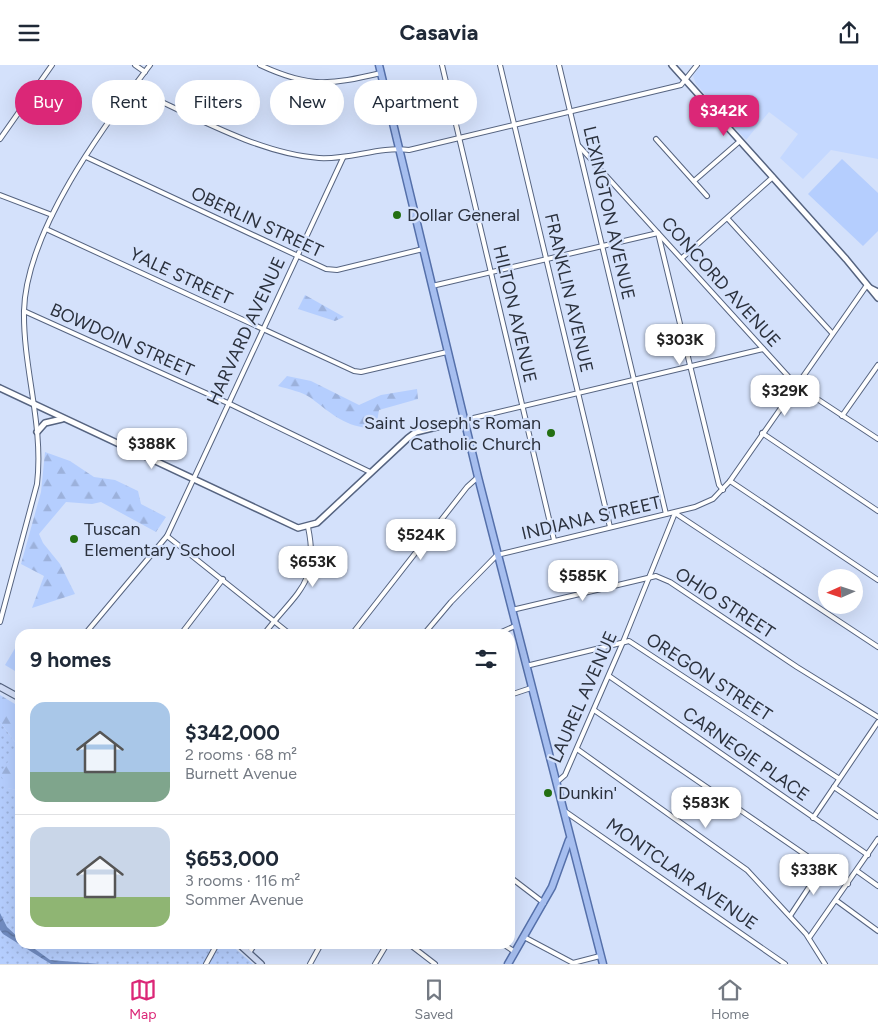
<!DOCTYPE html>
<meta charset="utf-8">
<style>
:root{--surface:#fff;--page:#f2f2f3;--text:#1f2937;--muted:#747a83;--line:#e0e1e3;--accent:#db2777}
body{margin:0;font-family:Figtree,sans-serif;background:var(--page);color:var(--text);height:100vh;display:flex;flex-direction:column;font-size:19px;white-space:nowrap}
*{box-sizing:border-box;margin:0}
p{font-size:16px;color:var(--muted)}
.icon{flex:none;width:28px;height:28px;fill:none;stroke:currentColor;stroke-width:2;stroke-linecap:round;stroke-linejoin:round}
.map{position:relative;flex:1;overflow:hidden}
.details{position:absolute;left:15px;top:564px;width:500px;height:320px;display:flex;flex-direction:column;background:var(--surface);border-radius:15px;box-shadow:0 5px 20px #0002}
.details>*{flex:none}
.hud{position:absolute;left:15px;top:15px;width:500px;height:45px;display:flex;gap:10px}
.needle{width:32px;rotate:267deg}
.tools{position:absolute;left:818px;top:504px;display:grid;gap:10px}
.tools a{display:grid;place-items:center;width:45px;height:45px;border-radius:50%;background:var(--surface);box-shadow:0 5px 20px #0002;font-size:25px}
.price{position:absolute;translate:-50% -42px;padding:0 11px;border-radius:10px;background:#fff;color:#222;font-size:16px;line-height:32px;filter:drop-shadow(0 1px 2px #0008)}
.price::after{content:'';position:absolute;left:50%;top:30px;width:15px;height:11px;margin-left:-8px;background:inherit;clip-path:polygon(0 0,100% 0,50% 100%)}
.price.active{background:var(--accent);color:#fff}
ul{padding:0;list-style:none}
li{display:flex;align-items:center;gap:15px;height:125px;padding:0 15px}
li+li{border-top:1px solid var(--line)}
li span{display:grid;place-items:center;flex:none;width:140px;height:100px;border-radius:15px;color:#555}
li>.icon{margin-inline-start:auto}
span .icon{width:60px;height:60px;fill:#fffc;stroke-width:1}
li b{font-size:21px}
h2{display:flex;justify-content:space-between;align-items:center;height:60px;padding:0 15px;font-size:21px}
.pill{padding:0 18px;border-radius:22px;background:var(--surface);box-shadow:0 5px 20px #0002;font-size:18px;line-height:45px}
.pill.active{background:var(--accent);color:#fff}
header{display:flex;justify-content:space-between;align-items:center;height:65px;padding:0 15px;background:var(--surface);font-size:22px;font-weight:700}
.menu{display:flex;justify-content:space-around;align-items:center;height:70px;border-top:1px solid var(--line);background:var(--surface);font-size:14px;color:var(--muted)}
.menu a{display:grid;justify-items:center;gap:2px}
.menu .active{color:var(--accent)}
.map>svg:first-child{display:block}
.built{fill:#c4d8ff}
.grass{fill:url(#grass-dots)}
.forest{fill:url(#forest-firs)}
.park{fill:#b5cefe}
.water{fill:url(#water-waves)}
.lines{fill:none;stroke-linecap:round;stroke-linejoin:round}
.minor-casing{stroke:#566480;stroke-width:6}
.tertiary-casing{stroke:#566480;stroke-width:8}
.secondary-casing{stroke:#566480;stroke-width:8}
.primary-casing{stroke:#5570aa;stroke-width:9}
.minor{stroke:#fff;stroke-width:4}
.tertiary{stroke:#fff;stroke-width:5}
.secondary{stroke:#d3def7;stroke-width:5.5}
.primary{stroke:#a6beef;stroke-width:6}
.poi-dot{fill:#236f12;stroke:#d4e1fb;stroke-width:2}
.labels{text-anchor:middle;stroke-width:4.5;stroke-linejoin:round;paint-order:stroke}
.street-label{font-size:18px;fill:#2b313d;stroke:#d4e1fb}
.poi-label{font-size:18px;fill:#2b313d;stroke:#d4e1fb;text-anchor:start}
</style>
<header><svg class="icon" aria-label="menu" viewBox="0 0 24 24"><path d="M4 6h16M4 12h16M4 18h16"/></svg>Casavia<svg class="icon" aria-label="share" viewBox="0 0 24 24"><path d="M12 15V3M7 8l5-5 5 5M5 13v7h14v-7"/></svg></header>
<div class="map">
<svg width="878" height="899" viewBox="0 0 878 899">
<defs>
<pattern id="grass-dots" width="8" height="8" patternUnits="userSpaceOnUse" patternTransform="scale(1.25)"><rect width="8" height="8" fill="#b5cefe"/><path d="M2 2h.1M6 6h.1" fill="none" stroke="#9cb1db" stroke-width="1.8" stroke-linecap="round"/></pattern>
<pattern id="forest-firs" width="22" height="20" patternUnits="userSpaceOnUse" patternTransform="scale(1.25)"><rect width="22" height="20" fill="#b5cefe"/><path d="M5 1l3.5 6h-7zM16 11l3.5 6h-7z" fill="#9cb1db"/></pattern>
<pattern id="water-waves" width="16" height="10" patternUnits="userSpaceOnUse" patternTransform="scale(1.25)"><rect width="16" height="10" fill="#718cc1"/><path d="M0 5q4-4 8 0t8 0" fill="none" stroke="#5d739e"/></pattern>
</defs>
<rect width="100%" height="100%" fill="#d4e1fb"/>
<path class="built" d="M701,0h177v94l-47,-9 -28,29 -23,-21 18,-24 -29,-22 -23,28 -50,-56 -3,-8z"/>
<path class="grass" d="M0,657l18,24 -10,42 12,3v153h210l23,20h-253z"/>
<g class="forest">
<path d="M305,230l39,22 -9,4 -37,-12z"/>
<path d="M287,311l24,5 48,24 22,-10 36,-6 1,10 -39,11 -3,18c-29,1 -44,-14 -65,-30 -8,-6 -23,-9 -33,-12z"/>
<path d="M45,387l25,9 24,16 21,3 23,11 3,13 25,13 -10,15 -55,-30 -9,2 -26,-2 -27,32 4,9 17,21 15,30 -43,14 12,-32 -23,-12 20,-72z"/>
<path d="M20,575v34l-15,-9z"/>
<path d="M0,630l20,12v84l-12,-3 -8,-14 18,-28 -18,-24z"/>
</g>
<path class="park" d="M842,94l36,34v38l-15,15 -55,-52z"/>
<path class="water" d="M0,848l7,14 13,12v5h8l22,16 50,4h-49l-48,-30 -3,-4z"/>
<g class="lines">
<defs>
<g id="minor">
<path d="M135,0l10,7"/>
<path d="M260,0c49,23 70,20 121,8"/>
<path d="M442,0l112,475"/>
<path d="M500,0l110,462"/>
<path d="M559,0l107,449"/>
<path d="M132,23c56,25 126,66 187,70 31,2 60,-12 90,-8l272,-65 16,-20"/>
<path d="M0,74l52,-74"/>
<path d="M656,74l51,57"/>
<path d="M579,81l217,239 82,54"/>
<path d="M86,92l240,112 11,1 86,-21"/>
<path d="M694,116l46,-40"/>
<path d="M0,130l52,20"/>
<path d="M728,154l104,114"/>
<path d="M46,164l308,142 7,1 86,-20"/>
<path d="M682,193l91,-81"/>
<path d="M432,221l226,-53 61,252 4,5"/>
<path d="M24,246l206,93 140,68"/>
<path d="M842,351l36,-51"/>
<path d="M465,355l298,-71"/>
<path d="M762,368l116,78"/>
<path d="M730,416l148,99"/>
<path d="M675,448l203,134"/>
<path d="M167,471l123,98"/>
<path d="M512,545l144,-34 14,6 127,85 81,50"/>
<path d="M0,557l37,-138c7,-59 -14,-115 -13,-173 2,-80 79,-184 126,-246"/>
<path d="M85,569l82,-98 176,-378"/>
<path d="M181,569l42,-55"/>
<path d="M264,569c32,-42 56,-50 44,-107"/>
<path d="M352,569l115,-147 11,-10"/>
<path d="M424,569l27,-32 46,-47 198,-48 18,-8 17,-18 137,-196"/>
<path d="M497,569l18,-8"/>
<path d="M526,601l103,-25 209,137"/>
<path d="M609,611l259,179"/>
<path d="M510,630l21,-7"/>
<path d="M594,645l254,174"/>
<path d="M577,684l170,121 59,64 19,30"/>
<path d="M557,717l8,-7 58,-133 52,-129"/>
<path d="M834,722l44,30"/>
<path d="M563,745l222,154"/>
<path d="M813,753l65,-96"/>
<path d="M857,806l21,15"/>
<path d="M510,812l34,26"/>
<path d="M837,836l41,30"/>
<path d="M790,851l33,-50"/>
<path d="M524,872l49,26 27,-7"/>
<path d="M809,873l69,-99"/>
<path d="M409,879l26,20"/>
<path d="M503,879l12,8"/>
<path d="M249,888l6,-9"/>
<path d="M206,899l11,-20"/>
<path d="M310,899l11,-20"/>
<path d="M375,899l12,-20"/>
</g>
<g id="tertiary">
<path d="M672,0l174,194 32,39"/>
<path d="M870,223l8,4"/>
<path d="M0,323l298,140 19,-5 91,-85 8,-6 49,-12"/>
<path d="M37,367l8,-9 17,-4"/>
</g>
<g id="secondary">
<path d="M0,622l20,11"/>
<path d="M239,879l22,20"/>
</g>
<g id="primary">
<path d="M379,0l99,412 125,487"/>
<path d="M508,899l44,-77 17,-47"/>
</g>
</defs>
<use href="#minor" class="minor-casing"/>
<use href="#tertiary" class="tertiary-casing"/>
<use href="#secondary" class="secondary-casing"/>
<use href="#primary" class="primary-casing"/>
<use href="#minor" class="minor"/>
<use href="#tertiary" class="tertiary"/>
<use href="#secondary" class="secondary"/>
<use href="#primary" class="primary"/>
</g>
<g class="poi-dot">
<circle cx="397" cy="150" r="5"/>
<circle cx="551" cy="368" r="5"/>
<circle cx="74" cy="474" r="5"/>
<circle cx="548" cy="728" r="5"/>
</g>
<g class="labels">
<g class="street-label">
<text transform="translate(609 148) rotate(77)" y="6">LEXINGTON AVENUE</text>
<text transform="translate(257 157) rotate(25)" y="6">OBERLIN STREET</text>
<text transform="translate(181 211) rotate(25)" y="6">YALE STREET</text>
<text transform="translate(721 217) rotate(48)" y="6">CONCORD AVENUE</text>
<text transform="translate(569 228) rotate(77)" y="6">FRANKLIN AVENUE</text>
<text transform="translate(515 249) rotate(77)" y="6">HILTON AVENUE</text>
<text transform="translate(246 266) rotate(-65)" y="6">HARVARD AVENUE</text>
<text transform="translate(122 275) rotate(24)" y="6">BOWDOIN STREET</text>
<text transform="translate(591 453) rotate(-13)" y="6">INDIANA STREET</text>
<text transform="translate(725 538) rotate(33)" y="6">OHIO STREET</text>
<text transform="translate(709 612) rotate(33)" y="6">OREGON STREET</text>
<text transform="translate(583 632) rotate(-66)" y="6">LAUREL AVENUE</text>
<text transform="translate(746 689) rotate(35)" y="6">CARNEGIE PLACE</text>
<text transform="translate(682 809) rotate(35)" y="6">MONTCLAIR AVENUE</text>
</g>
<g class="poi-label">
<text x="407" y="156">Dollar General</text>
<text x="541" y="364" text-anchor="end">Saint Joseph's Roman<tspan x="541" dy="21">Catholic Church</tspan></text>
<text x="84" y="470">Tuscan<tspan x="84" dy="21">Elementary School</tspan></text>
<text x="558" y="734">Dunkin'</text>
</g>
</g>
</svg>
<div class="tools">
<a><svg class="needle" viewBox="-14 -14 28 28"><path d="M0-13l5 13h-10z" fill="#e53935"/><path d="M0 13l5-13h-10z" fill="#747a83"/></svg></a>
</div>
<b class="price active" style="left:724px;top:72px">$342K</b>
<b class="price" style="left:680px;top:301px">$303K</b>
<b class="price" style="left:785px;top:352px">$329K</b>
<b class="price" style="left:152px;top:405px">$388K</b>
<b class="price" style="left:421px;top:496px">$524K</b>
<b class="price" style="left:313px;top:523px">$653K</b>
<b class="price" style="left:583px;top:537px">$585K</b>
<b class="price" style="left:706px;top:764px">$583K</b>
<b class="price" style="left:814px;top:831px">$338K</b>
<div class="hud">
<a class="pill active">Buy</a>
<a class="pill">Rent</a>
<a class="pill">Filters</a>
<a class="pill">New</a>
<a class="pill">Apartment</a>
</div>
<section class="details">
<h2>9 homes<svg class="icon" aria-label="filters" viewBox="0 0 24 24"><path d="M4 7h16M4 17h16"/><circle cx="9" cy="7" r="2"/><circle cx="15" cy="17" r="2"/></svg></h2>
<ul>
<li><span style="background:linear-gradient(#a9c7e8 70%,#7fa58c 0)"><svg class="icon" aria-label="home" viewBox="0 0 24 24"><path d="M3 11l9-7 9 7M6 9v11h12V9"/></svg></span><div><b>$342,000</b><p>2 rooms · 68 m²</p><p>Burnett Avenue</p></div></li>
<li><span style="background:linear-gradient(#c9d6e8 70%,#8fb573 0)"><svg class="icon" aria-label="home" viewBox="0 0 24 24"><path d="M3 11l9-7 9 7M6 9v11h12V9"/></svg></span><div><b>$653,000</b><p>3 rooms · 116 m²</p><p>Sommer Avenue</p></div></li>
</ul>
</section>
</div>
<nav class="menu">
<a class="active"><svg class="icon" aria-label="map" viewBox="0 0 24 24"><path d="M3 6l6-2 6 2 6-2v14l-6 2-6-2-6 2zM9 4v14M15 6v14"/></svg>Map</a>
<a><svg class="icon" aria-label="saved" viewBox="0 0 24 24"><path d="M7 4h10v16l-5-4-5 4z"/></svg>Saved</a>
<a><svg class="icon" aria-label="home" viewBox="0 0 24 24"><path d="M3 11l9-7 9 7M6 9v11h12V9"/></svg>Home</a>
</nav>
